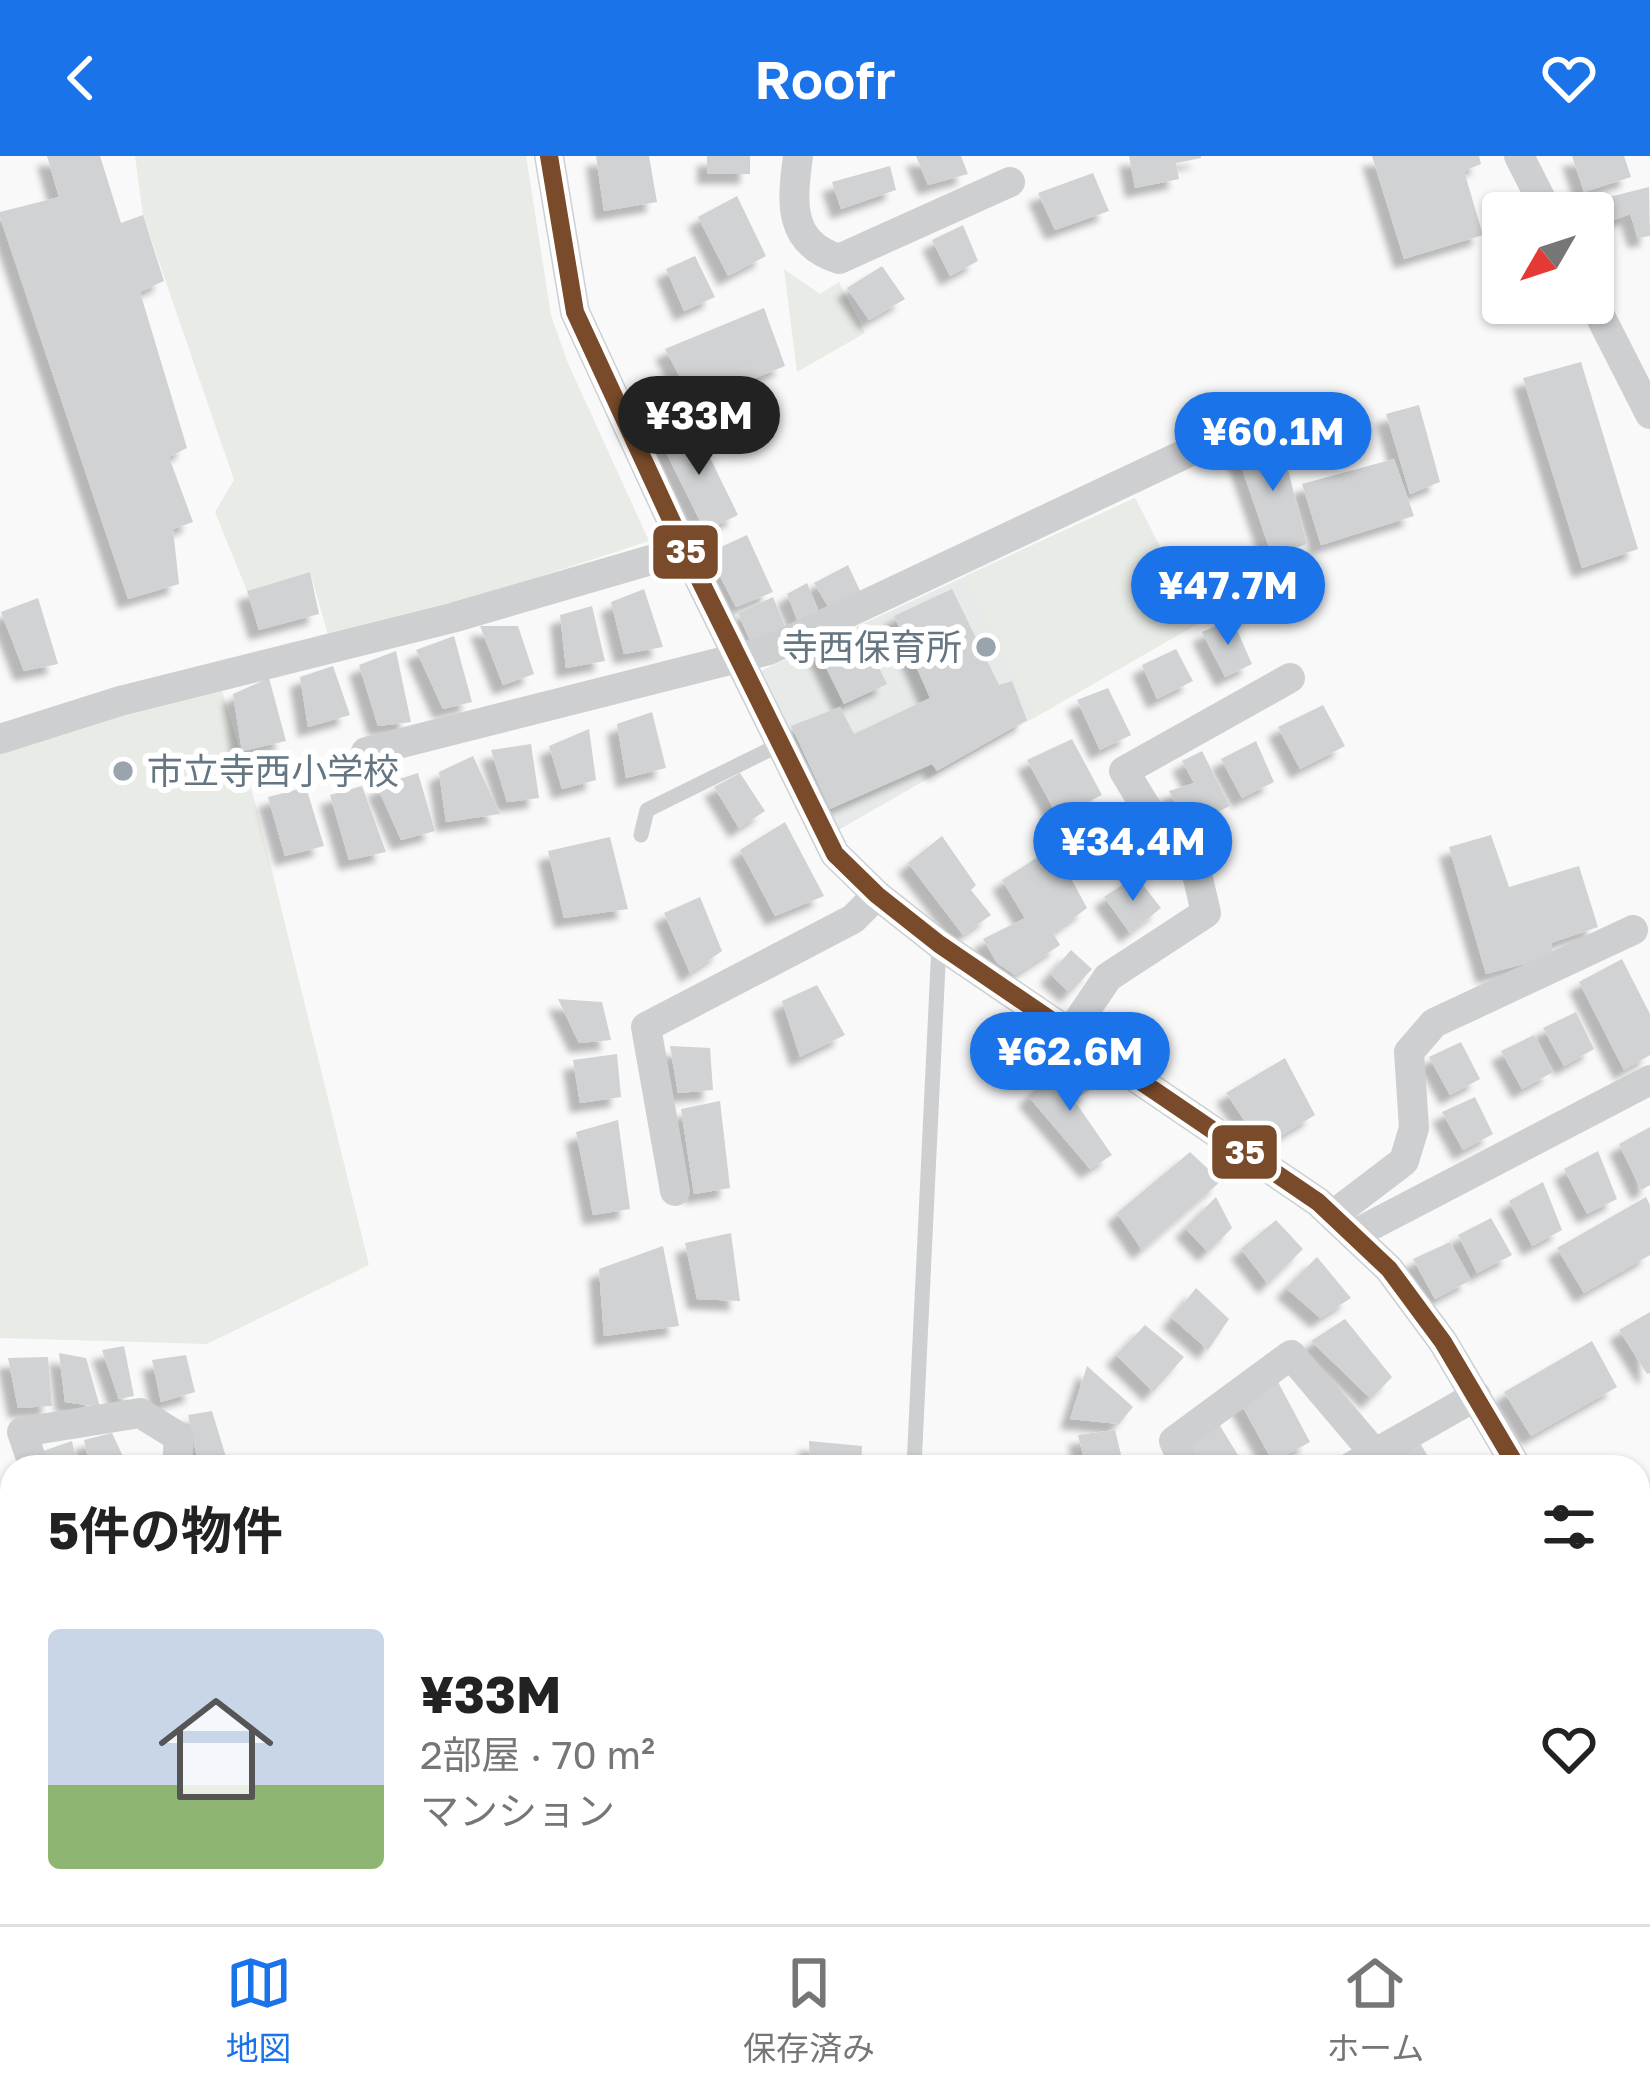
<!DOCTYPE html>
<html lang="ja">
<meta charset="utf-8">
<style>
:root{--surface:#fff;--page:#f6f6f6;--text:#222;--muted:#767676;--line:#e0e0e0;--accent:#1a73e8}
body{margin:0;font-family:"Golos Text","Noto Sans JP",sans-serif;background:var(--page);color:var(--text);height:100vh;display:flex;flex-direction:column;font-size:45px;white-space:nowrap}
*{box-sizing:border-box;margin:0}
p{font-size:39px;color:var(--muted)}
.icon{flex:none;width:66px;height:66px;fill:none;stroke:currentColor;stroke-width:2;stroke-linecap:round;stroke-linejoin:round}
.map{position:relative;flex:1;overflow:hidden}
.details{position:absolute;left:0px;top:1299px;width:1650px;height:471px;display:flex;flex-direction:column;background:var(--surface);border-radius:36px 36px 0 0;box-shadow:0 3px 9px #0004}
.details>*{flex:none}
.needle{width:78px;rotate:231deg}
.fabs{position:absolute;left:1482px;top:36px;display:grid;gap:24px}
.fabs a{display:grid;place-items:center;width:132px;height:132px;border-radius:12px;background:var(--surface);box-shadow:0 3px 9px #0004;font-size:60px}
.price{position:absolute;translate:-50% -102px;padding:0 27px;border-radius:42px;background:var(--accent);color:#fff;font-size:39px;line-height:78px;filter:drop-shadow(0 3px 6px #0008)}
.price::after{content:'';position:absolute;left:50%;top:72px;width:36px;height:27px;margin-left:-18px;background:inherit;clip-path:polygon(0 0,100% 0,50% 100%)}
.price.selected{background:#222;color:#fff}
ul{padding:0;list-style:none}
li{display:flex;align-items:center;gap:36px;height:300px;padding:0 48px}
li+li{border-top:3px solid var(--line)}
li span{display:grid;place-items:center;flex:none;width:336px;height:240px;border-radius:12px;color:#555}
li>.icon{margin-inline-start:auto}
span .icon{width:144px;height:144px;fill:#fffc;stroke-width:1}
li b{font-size:51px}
h2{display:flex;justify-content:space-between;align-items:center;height:144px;padding:0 48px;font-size:51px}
header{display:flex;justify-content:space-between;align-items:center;height:156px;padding:0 48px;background:var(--accent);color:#fff;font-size:54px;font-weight:600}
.dock{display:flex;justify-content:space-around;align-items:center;height:168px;border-top:3px solid var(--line);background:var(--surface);font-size:33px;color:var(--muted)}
.dock a{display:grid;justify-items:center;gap:6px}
.dock .selected{color:var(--accent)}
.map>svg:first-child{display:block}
.built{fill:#e8e9e9}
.green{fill:#e8ebe6}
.building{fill:#d0d2d3;filter:url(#shadow)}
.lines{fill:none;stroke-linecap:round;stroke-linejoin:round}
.service{stroke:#cecfd0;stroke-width:15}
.minor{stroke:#cecfd0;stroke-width:30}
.bus-1-casing{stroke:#fff;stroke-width:27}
.bus-1{stroke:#7a4b2a;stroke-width:18}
.poi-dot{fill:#99a4ac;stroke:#fff;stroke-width:4.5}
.labels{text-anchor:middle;stroke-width:12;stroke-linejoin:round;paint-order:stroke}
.poi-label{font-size:36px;fill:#657683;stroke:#fff;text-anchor:end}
.line-badge{stroke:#fff;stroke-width:4.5}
.badge-label{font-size:33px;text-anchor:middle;font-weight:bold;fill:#fff}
</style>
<header><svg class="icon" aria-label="back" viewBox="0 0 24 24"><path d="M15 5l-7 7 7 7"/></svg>Roofr<svg class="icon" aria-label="heart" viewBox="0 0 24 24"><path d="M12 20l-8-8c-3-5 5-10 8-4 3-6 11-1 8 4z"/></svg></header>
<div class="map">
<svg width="1650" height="1768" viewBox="0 0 1650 1768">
<defs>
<filter id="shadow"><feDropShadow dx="-10" dy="10" stdDeviation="3" flood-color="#0004"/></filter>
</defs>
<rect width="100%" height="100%" fill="#f9f9f9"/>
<path class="built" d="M1135,342l64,125 -364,209 -74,-161z"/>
<g class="green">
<path d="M135,0h391l25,159 16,46 82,180 -318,104 -21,-73 -63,19 -32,-79 19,-32 -91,-265z"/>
<path d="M784,113l36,25 19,-12 26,51 -68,39z"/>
<path d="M1135,342l64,125 -165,95 -69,-142z"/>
<path d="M218,521l37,125 114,463 -162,79 -207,-6v-596z"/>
<path d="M516,1758h281l-1,10h-321z"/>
</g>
<g class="building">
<path d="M47,0h53l21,67 22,-8 21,66 -24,11 47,156 -18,9 24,65 -20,7 6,55 -51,15 -128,-382v-5l59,-15z"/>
<path d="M596,0h53l8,46 -53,9z"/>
<rect x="707" y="0" width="43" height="18"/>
<path d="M916,0h45l7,18 -40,11z"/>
<path d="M1129,0h72v2l-25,5 3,16 -44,9z"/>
<path d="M1372,0h107l2,8 -17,7 19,64 -79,24z"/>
<path d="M1572,0h52l7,21 -47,15z"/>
<path d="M890,10l6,24 -55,19 -9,-27z"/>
<path d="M1093,17l16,38 -54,19 -17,-37z"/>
<path d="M1649,31l1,49 -12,2 -8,-24 -16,6 -9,-22z"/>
<path d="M737,40l29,60 -38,20 -30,-59z"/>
<path d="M963,69l15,36 -28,15 -18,-36z"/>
<path d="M695,100l20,41 -31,14 -18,-42z"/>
<path d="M882,110l23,33 -36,21 -22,-32z"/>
<path d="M764,152l21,58 -91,37 -29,-54z"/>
<path d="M1581,206l57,187 -56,19 -59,-190z"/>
<path d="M1419,249l21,77 -30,12 -24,-80z"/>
<path d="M694,269l44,90 -33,16 -44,-89z"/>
<path d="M1279,279l28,109 -35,12 -37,-108z"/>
<path d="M1394,303l20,57 -93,29 -19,-61z"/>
<path d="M747,379l26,57 -37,15 -28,-54z"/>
<path d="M848,409l14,30 -33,13 -15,-25z"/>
<path d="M310,416l9,42 -60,16 -12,-39z"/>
<path d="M807,427l11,27 -20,12 -11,-28z"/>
<path d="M644,433l19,58 -39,7 -13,-52z"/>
<path d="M952,433l47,96 13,-4 15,39 -90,51 -5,-7 -102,45 -39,-83 49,-19 14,27 76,-36 -36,-82z"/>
<path d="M773,441l13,32 -34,16 -14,-32z"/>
<path d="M38,442l20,66 -34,7 -23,-59z"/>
<path d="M592,450l13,55 -39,7 -6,-53z"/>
<path d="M1232,463l20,45 -27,13 -23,-45z"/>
<path d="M480,470h38l16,48 -31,11z"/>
<path d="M862,477l25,51 -43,20 -26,-53z"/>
<path d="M454,480l18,66 -29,7 -27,-59z"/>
<path d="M1176,493l17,32 -36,18 -15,-34z"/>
<path d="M396,495l15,71 -33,4 -19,-61z"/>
<path d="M333,510l17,49 -42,12 -8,-50z"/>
<path d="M269,522l17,63 -44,10 -9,-57z"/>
<path d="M1108,532l23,47 -31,15 -23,-50z"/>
<path d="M1323,549l22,41 -45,23 -22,-42z"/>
<path d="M652,556l14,56 -40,10 -9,-54z"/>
<path d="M589,573l7,51 -34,9 -13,-43z"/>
<path d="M1072,583l30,56 -44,22 -31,-57z"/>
<path d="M1256,585l18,41 -32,16 -21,-39z"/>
<path d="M531,588l8,54 -32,4 -16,-52z"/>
<path d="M1202,595l28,55 -43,21 -18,-36 25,-8 -12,-22z"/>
<path d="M473,600l27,58 -54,8 -7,-50z"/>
<path d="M418,617l17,58 -34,9 -24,-54z"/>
<path d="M740,617l25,38 -26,17 -25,-41z"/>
<path d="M362,630l24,66 -37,8 -19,-65z"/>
<path d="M306,631l18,59 -39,10 -17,-59z"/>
<path d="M785,666l39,74 -49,20 -35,-66z"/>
<path d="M1491,679l18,52 70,-21 19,61 -47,16 2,13 -67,18 -37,-127z"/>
<path d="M942,680l34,49 -5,5 20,25 -28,20 -55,-72z"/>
<path d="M610,681l18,72 -64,9 -16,-67z"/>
<path d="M1054,691l33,61 -34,25 7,12 -45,30 -18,-12 -14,-24 42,-21 -23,-38z"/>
<path d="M1136,720l25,32 -31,25 -26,-36z"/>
<path d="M700,741l22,54 -32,22 -26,-60z"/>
<path d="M1071,794l21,19 -22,24 -20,-19z"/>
<path d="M1622,803l28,55v41l-26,15 -45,-88z"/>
<path d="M817,829l28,50 -45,22 -18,-56z"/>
<path d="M558,843l44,3 9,38 -32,3z"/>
<path d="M1576,856l18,37 -30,17 -21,-38z"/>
<path d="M1534,879l19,37 -31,17 -21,-38z"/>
<path d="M1461,886l19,37 -30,16 -21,-38z"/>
<path d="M670,890l40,2 3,42 -35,3z"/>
<path d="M617,898l4,43 -41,6 -7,-43z"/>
<path d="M1285,902l30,57 -53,32 -36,-54z"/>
<path d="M1067,906l23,28 -16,10 38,55 -22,14 -62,-73z"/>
<path d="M1475,941l18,37 -30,16 -21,-38z"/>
<path d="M720,945l10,87 -36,6 -13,-85z"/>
<path d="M618,964l12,89 -37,6 -17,-83z"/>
<path d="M1650,971v58l-9,5 -22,-46z"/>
<path d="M1598,995l19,48 -30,15 -23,-45z"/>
<path d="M1190,996l31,29 -79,69 -25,-37z"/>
<path d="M1543,1026l19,48 -30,16 -23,-45z"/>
<path d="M1216,1041l16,31 -24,24 -23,-24z"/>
<path d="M1646,1041l4,8v50l-66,38 -27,-45z"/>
<path d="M1491,1062l21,37 -35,18 -19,-38z"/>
<path d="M1276,1064l27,29 -35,35 -27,-35z"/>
<path d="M731,1077l9,68 -43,-2 -12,-56z"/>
<path d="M1450,1086l21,38 -36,19 -22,-40z"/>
<path d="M663,1090l16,80 -75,10 -5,-67z"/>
<path d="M1317,1101l34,41 -31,20 -34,-30z"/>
<path d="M1196,1132l33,31 -21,31 -36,-32z"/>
<path d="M1650,1156v61l-3,1 -28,-44z"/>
<path d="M1345,1163l47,58 -21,22 -60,-58z"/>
<path d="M1145,1169l39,32 -31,35 -37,-37z"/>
<path d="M1592,1185l25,46 -86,49 -27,-44z"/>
<path d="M124,1190l10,50 -15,3 -17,-49z"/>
<path d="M59,1197l27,5 14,49 -35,-5z"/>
<path d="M186,1199l9,37 -34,10 -9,-42z"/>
<path d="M48,1201l4,49 -34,2 -10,-50z"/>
<path d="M1087,1210l46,41 -14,17 -49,-5z"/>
<path d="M1278,1226l32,60 -37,20 -33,-60z"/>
<path d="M212,1255l17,56h-30l-11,-52z"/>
<path d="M1217,1265l27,44 -3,2h-42l-12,-23z"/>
<path d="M1115,1274l9,37h-38l-8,-32z"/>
<path d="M112,1277l16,34h-38l-6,-27z"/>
<path d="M72,1285l6,26h-30l-5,-16z"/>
<path d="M809,1285l53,5 -1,21h-51z"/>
<path d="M1419,1285l15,26h-41l-4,-7z"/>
<path d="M0,1351l12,35v24l-12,6z"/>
<path d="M1650,1401v59l-12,-20v-32z"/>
<path d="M12,1432v58l-4,1 -8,-20v-35z"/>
<path d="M12,1599v48h-12v-45z"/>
<path d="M12,1718v40h119v10h-131v-47z"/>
<path d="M959,1758h52l1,10h-52z"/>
<path d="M1170,1758h48l3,10h-57l-3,-7z"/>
<path d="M1351,1758h55l3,10h-82z"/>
</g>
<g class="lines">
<g class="service">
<path d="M641,679l6,-25 132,-65"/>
<path d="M914,1311l25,-523"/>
</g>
<g class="minor">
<path d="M549,0l26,156 110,238 150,304 42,41 62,49 379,258 71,67 54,73 74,125"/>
<path d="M798,0c-6,46 -11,86 41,103l171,-77"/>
<path d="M1519,0l29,57"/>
<path d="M1593,146l57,112"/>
<path d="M0,583l120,-38 332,-83 233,-68"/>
<path d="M366,596l403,-102 454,-214 53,-15"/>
<path d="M1070,877l38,-56 98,-64 -9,-39 -53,-70 -20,-33 166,-93"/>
<path d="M675,1035l-29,-164 207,-108 24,-24"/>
<path d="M1333,1059l71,-54 10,-33 -5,-76 25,-29 199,-93"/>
<path d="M1353,1079l297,-155"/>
<path d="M34,1311l-12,-35 118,-19 39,24 -2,30"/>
<path d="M1185,1311l-11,-26 117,-86 84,99"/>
<path d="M1351,1311l125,-71"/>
<path d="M1638,1560l12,26"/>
<path d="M0,1678l12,-3"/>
<path d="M1063,1758l1,10"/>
<path d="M1252,1758l6,10"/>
<path d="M906,1768v-10"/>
</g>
<defs>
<path id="bus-1" d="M549,0l26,156 110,238 150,304 42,41 62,49 379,258 71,67 54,73 74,125"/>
</defs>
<use href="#bus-1" class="bus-1-casing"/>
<use href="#bus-1" class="bus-1"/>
</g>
<g class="poi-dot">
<circle cx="986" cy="491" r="12"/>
<circle cx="123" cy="615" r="12"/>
</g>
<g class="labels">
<g class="poi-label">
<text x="962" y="504">寺西保育所</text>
<text x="147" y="628" text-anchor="start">市立寺西小学校</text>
</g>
</g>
<g class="line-badge">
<rect x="651" y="367" width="69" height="58" rx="12" fill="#7a4b2a"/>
<rect x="1210" y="967" width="69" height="58" rx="12" fill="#7a4b2a"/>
</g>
<g class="badge-label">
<text x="686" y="407">35</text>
<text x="1245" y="1008">35</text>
</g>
</svg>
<div class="fabs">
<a><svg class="needle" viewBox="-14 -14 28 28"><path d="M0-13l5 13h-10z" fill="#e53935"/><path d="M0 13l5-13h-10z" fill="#767676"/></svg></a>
</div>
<b class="price selected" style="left:699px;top:322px">¥33M</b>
<b class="price" style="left:1273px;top:338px">¥60.1M</b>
<b class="price" style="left:1228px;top:492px">¥47.7M</b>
<b class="price" style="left:1133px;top:748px">¥34.4M</b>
<b class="price" style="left:1070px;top:958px">¥62.6M</b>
<section class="details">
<h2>5件の物件<svg class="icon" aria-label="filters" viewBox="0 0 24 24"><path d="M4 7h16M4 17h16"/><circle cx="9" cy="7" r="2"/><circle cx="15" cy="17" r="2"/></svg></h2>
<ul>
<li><span style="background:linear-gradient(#c9d6e8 65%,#8fb573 0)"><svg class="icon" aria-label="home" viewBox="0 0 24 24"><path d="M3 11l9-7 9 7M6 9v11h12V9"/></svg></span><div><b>¥33M</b><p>2部屋 · 70 m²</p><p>マンション</p></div><svg class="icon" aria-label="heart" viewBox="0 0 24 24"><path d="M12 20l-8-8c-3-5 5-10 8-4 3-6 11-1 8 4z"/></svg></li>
</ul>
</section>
</div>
<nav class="dock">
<a class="selected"><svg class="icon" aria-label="map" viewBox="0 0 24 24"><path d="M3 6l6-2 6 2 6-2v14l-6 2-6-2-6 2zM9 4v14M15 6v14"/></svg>地図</a>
<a><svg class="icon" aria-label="saved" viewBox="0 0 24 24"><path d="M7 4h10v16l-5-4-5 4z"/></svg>保存済み</a>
<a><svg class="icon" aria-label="home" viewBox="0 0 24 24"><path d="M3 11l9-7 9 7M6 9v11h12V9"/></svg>ホーム</a>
</nav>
